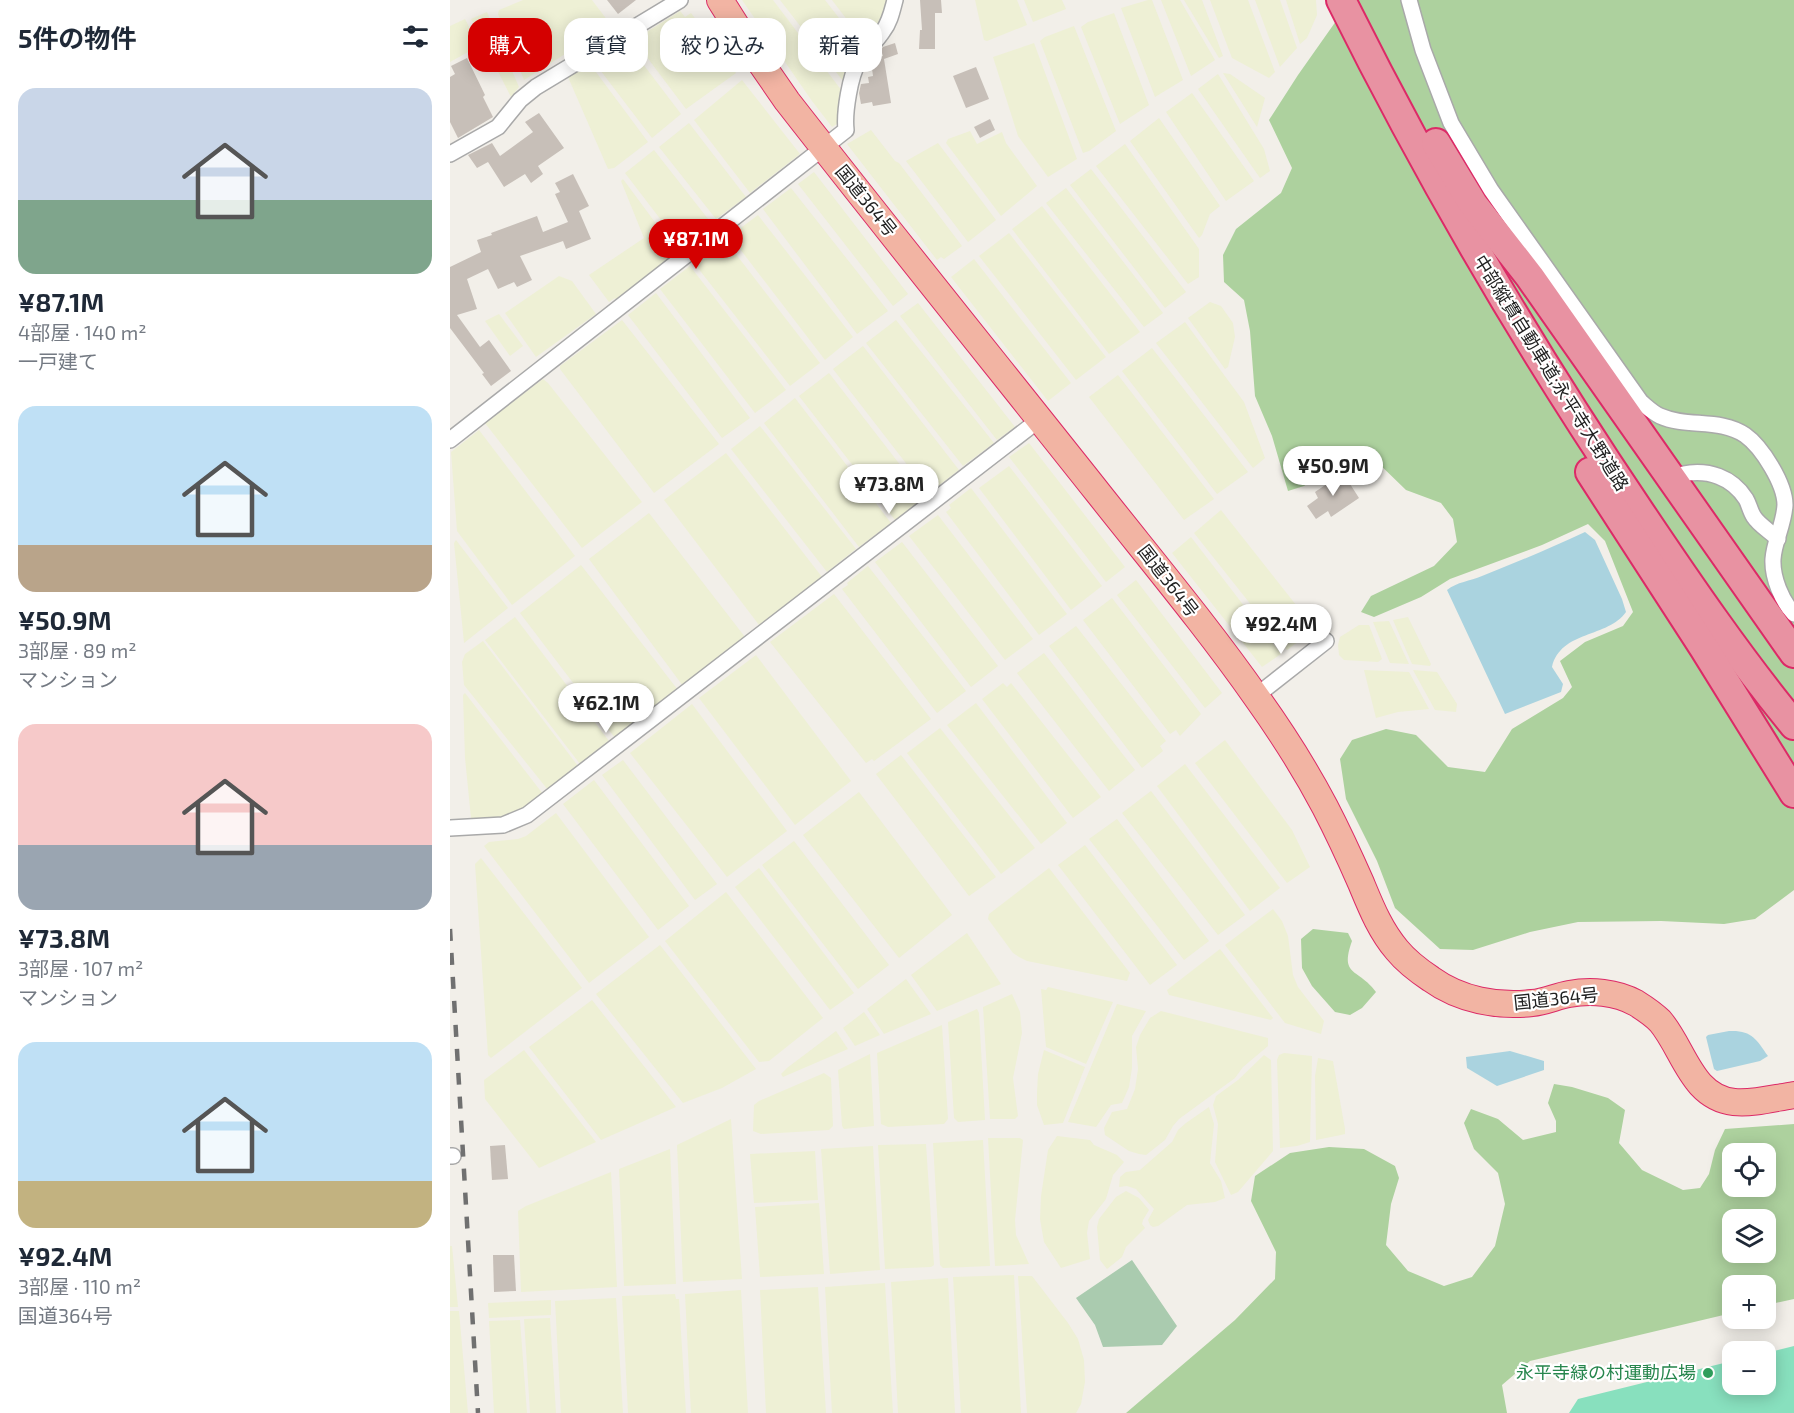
<!DOCTYPE html>
<html lang="ja">
<meta charset="utf-8">
<style>
:root{--surface:#fff;--page:#f6f6f7;--text:#1f2937;--muted:#747a83;--accent:#d40000}
body{margin:0;font-family:"Exo 2","Noto Sans JP",sans-serif;background:var(--page);color:var(--text);height:100vh;display:flex;flex-direction:column;font-size:22px;white-space:nowrap}
*{box-sizing:border-box;margin:0}
p{font-size:20px;color:var(--muted)}
.icon{flex:none;width:33px;height:33px;fill:none;stroke:currentColor;stroke-width:2;stroke-linecap:round;stroke-linejoin:round}
.map{position:relative;flex:1;overflow:hidden}
.panel{display:flex;flex-direction:column;background:var(--surface);width:450px}
.panel>*{flex:none}
.guide{position:absolute;left:18px;top:18px;width:570px;height:54px;display:flex;gap:12px}
.fabs{position:absolute;left:1272px;top:1143px;display:grid;gap:12px}
.fabs a{display:grid;place-items:center;width:54px;height:54px;border-radius:12px;background:var(--surface);box-shadow:0 3px 15px #0003;font-size:30px}
.price{position:absolute;translate:-50% -51px;padding:0 14px;border-radius:21px;background:#fff;color:#222;font-size:20px;line-height:39px;filter:drop-shadow(0 2px 3px #0008)}
.price::after{content:'';position:absolute;left:50%;top:36px;width:18px;height:14px;margin-left:-9px;background:inherit;clip-path:polygon(0 0,100% 0,50% 100%)}
.price.current{background:var(--accent);color:#fff}
ul{padding:0;list-style:none}
li{display:grid;align-content:center;gap:12px;height:318px;padding:0 18px}
li span{display:grid;place-items:center;height:186px;border-radius:18px;color:#555}
li>.icon{margin-inline-start:auto}
span .icon{width:108px;height:108px;fill:#fffc;stroke-width:1}
li b{font-size:26px}
h2{display:flex;justify-content:space-between;align-items:center;height:72px;padding:0 18px;font-size:26px}
.pill{padding:0 21px;border-radius:18px;background:var(--surface);box-shadow:0 3px 15px #0003;font-size:21px;line-height:54px}
.pill.current{background:var(--accent);color:#fff}
main{display:flex;flex:1;min-height:0}
.map>svg:first-child{display:block}
.farmland{fill:#eef0d5}
.forest{fill:#add19e;fill-rule:evenodd}
.cemetery{fill:#aacbaf}
.pitch{fill:#88e0be}
.water{fill:#aad3df}
.building{fill:#c7bfb8}
.lines{fill:none;stroke-linecap:round;stroke-linejoin:round}
.minor-casing{stroke:#a9a9a9;stroke-width:18}
.trunk-casing{stroke:#dc2a67;stroke-width:28}
.motorway-casing{stroke:#dc2a67;stroke-width:32}
.minor{stroke:#fff;stroke-width:15}
.trunk{stroke:#f2b4a3;stroke-width:26}
.motorway{stroke:#e892a2;stroke-width:28}
.rail{stroke:#707070;stroke-width:4.5;stroke-dasharray:12 12;stroke-linecap:butt}
.leisure-dot{fill:#2e9e5b;stroke:#fff;stroke-width:2}
.labels{text-anchor:middle;stroke-width:4.5;stroke-linejoin:round;paint-order:stroke}
.street-label{font-size:18px;fill:#222;stroke:#fff}
.leisure-label{font-size:18px;fill:#27864d;stroke:#fff;text-anchor:end}
</style>
<main>
<section class="panel">
<h2>5件の物件<svg class="icon" aria-label="filters" viewBox="0 0 24 24"><path d="M4 7h16M4 17h16"/><circle cx="9" cy="7" r="2"/><circle cx="15" cy="17" r="2"/></svg></h2>
<ul>
<li><span style="background:linear-gradient(#c9d6e8 60%,#7fa58c 0)"><svg class="icon" aria-label="home" viewBox="0 0 24 24"><path d="M3 11l9-7 9 7M6 9v11h12V9"/></svg></span><div><b>¥87.1M</b><p>4部屋 · 140 m²</p><p>一戸建て</p></div></li>
<li><span style="background:linear-gradient(#bfe0f5 75%,#b9a48a 0)"><svg class="icon" aria-label="home" viewBox="0 0 24 24"><path d="M3 11l9-7 9 7M6 9v11h12V9"/></svg></span><div><b>¥50.9M</b><p>3部屋 · 89 m²</p><p>マンション</p></div></li>
<li><span style="background:linear-gradient(#f6c9c9 65%,#9aa5b1 0)"><svg class="icon" aria-label="home" viewBox="0 0 24 24"><path d="M3 11l9-7 9 7M6 9v11h12V9"/></svg></span><div><b>¥73.8M</b><p>3部屋 · 107 m²</p><p>マンション</p></div></li>
<li><span style="background:linear-gradient(#bfe0f5 75%,#c2b280 0)"><svg class="icon" aria-label="home" viewBox="0 0 24 24"><path d="M3 11l9-7 9 7M6 9v11h12V9"/></svg></span><div><b>¥92.4M</b><p>3部屋 · 110 m²</p><p>国道364号</p></div></li>
</ul>
</section>
<div class="map">
<svg width="1344" height="1413" viewBox="0 0 1344 1413">
<rect width="100%" height="100%" fill="#f2efe9"/>
<g class="farmland">
<path d="M73,0h69l19,25 -87,55 -26,-66 1,-4z"/>
<path d="M292,0h31l69,91 -5,33 -5,3 -20,-26z"/>
<path d="M330,0h45l35,45 -9,14 -6,21 -2,1z"/>
<path d="M382,0h55l-9,27 -14,15z"/>
<path d="M525,0h42l10,25 -40,16 -3,-1z"/>
<path d="M574,0h38l4,9 -33,13z"/>
<path d="M698,0h4l31,80 -28,17 -34,-89z"/>
<path d="M711,0h19l35,60 -24,16z"/>
<path d="M734,0h18l21,56 -4,2z"/>
<path d="M760,0h38l27,72 -6,6 -37,-20z"/>
<path d="M805,0h25l17,48 -17,19z"/>
<path d="M836,0h30l1,15 -10,23 -7,6z"/>
<path d="M230,11l5,6 6,-4 45,60 -50,36 -52,-69z"/>
<path d="M37,12l32,75 -8,10 -40,-78z"/>
<path d="M664,13l35,92 -29,19 -39,-97 7,-5z"/>
<path d="M15,19l14,27 -29,16v-36z"/>
<path d="M624,26l42,105 -27,20 -6,2 -43,-112 5,-4z"/>
<path d="M177,43l54,71 -29,24 -58,-76z"/>
<path d="M584,43l43,116 -29,18 -30,-41 -25,-79z"/>
<path d="M140,64l58,78 -34,26 -6,1 -40,-92z"/>
<path d="M773,73l7,1 35,24 -8,29z"/>
<path d="M768,74l46,75 6,22 -10,7 -62,-89z"/>
<path d="M292,80l58,74 -50,39 -56,-73z"/>
<path d="M742,93l62,88 -28,20 -60,-89z"/>
<path d="M709,118l61,88 -10,8 -8,21 -3,3 -69,-97z"/>
<path d="M239,123l57,74 -30,22 -57,-72z"/>
<path d="M421,130l24,31 4,2 63,83 -18,13 -3,-2 -4,3 -90,-116z"/>
<path d="M520,131l7,13 25,-12 4,11 31,43 -36,30 -55,-73 2,-4z"/>
<path d="M488,143l58,77 -28,22 -62,-81z"/>
<path d="M675,144l74,105v28l-11,7 -92,-118z"/>
<path d="M204,150l58,74 -31,22 -56,-73z"/>
<path d="M641,169l95,123 -21,16 -95,-123z"/>
<path d="M364,172l94,122 -15,12 -95,-122z"/>
<path d="M173,179l54,73 -61,48 -1,-2 -6,4 -20,-27 55,-37 -23,-57z"/>
<path d="M341,188l97,123 -31,23 -94,-125z"/>
<path d="M616,188l97,125 -19,14 -98,-124z"/>
<path d="M592,206l98,126 -31,22 -97,-125z"/>
<path d="M308,215l95,122 -28,23 -95,-124z"/>
<path d="M559,233l97,124 -30,23 -97,-124z"/>
<path d="M275,240l95,123 -30,23 -96,-123z"/>
<path d="M524,259l97,124 -23,18 -97,-124z"/>
<path d="M240,266l96,124 -31,23 -95,-124z"/>
<path d="M109,276l13,5 24,33 -60,43 -31,-44z"/>
<path d="M206,293l94,125 -28,20 -94,-123z"/>
<path d="M760,302l11,4 12,17 2,14 -7,30 -3,2 -37,-51z"/>
<path d="M468,303l97,124 -18,13 -97,-124z"/>
<path d="M49,314l24,32 -13,10 -25,-35z"/>
<path d="M172,320l97,124 -65,49 -94,-124v-3z"/>
<path d="M446,320l98,123 -31,23 -97,-123z"/>
<path d="M735,322l59,80 21,56 -12,10 -97,-125z"/>
<path d="M413,346l96,124 -30,23 -96,-124z"/>
<path d="M702,348l96,124 -31,22 -95,-123z"/>
<path d="M379,373l96,124 -30,23 -96,-124z"/>
<path d="M668,375l96,124 -30,21 -95,-123z"/>
<path d="M93,379l5,4 94,119 -60,46 -97,-125z"/>
<path d="M345,398l96,125 -32,24 -95,-124z"/>
<path d="M310,426l96,123 -29,23 -96,-123z"/>
<path d="M29,430l96,126 -63,49 -55,-74 -6,-79z"/>
<path d="M579,443l96,124 -19,15 -97,-125z"/>
<path d="M276,453l96,124 -63,48 -95,-125z"/>
<path d="M559,466l93,120 -31,24 -92,-122z"/>
<path d="M521,488l96,126 -28,21 -93,-123 5,-4 -2,-3z"/>
<path d="M771,510l94,119 -28,21 -93,-117z"/>
<path d="M199,513l96,124 -62,49 -94,-127z"/>
<path d="M488,515l95,124 -28,21 -96,-124z"/>
<path d="M741,537l90,117 -19,13 -90,-114z"/>
<path d="M6,540l52,68 -44,35 -10,-100z"/>
<path d="M452,542l96,124 -27,21 -96,-125z"/>
<path d="M131,565l97,125 -63,48 -95,-125z"/>
<path d="M418,566l98,125 -29,22 -95,-124 6,-4 -1,-2z"/>
<path d="M686,580l86,113 -17,15 -88,-113z"/>
<path d="M384,594l97,125 -57,42 -2,-2 -6,4 -96,-121z"/>
<path d="M662,598l89,116 -21,22 -4,-6 -6,4 -87,-114z"/>
<path d="M65,617l94,124 -29,23 -95,-124z"/>
<path d="M958,617l23,47 -1,2 -18,-2 -19,-44z"/>
<path d="M939,621l20,43 -19,-1 -17,-41z"/>
<path d="M909,625h10l13,34 -4,3 -34,-2 -5,-5 -1,-10 2,-8z"/>
<path d="M626,626l90,115 -6,5 3,5 -21,17 -93,-122z"/>
<path d="M33,641l95,125 -30,24 -84,-105 -2,-23 3,-8z"/>
<path d="M594,653l91,117 -26,21 -92,-118z"/>
<path d="M306,655l95,126 -56,44 -96,-127z"/>
<path d="M914,670l45,2 20,37 -31,3 -22,6z"/>
<path d="M963,670l24,2 20,32 -1,8 -21,-2z"/>
<path d="M553,683l4,4 4,-4 90,114 -28,21 -91,-119z"/>
<path d="M15,693l78,101 -25,19 -11,5h-36l-6,-60 -2,-63z"/>
<path d="M526,703l91,120 -26,21 -94,-119z"/>
<path d="M242,704l95,127 -60,46 -97,-124z"/>
<path d="M490,728l95,120 -34,26 -94,-121z"/>
<path d="M775,740l67,90 18,37 -23,16 -92,-120z"/>
<path d="M451,755l95,122 -27,19 -93,-122z"/>
<path d="M173,760l94,124 -22,16 -93,-125z"/>
<path d="M735,764l95,124 -30,23 -93,-125z"/>
<path d="M144,780l95,126 -31,24 -95,-126z"/>
<path d="M701,791l94,124 -27,20 -96,-122z"/>
<path d="M409,792l93,123 -53,43 -96,-123z"/>
<path d="M106,813l93,124 -60,46 -105,-137 5,-4 29,-3 8,-3z"/>
<path d="M667,819l92,122 -25,19 -95,-121z"/>
<path d="M344,841l95,124 -31,24 -96,-124z"/>
<path d="M635,845l92,120 -27,20 -92,-120z"/>
<path d="M31,858l101,130 -91,70 -3,-3 -13,-191z"/>
<path d="M309,868l95,125 -24,17 -95,-123z"/>
<path d="M599,868l81,105 -3,8 -100,-20 -8,-4 -6,-4 -25,-34 1,-5z"/>
<path d="M276,892l97,126 -54,43 -10,1 -94,-121z"/>
<path d="M823,909l9,12 6,15 5,39 5,12 26,34 -3,13 -36,-11 -60,-78z"/>
<path d="M517,933l34,51 -64,27 -26,-36z"/>
<path d="M210,945l96,124 -34,19 -39,15 -87,-109z"/>
<path d="M770,949l53,69 -2,2 -102,-25 -2,-5z"/>
<path d="M456,979l25,35 -47,20 -17,-25z"/>
<path d="M598,987l65,15 -27,62 -40,-17 -5,-58 5,1z"/>
<path d="M562,994l8,18 2,21 -9,45 5,38 -3,3h-25l-7,-112z"/>
<path d="M142,1000l84,107 -75,33 -72,-93z"/>
<path d="M667,1004l29,7 -14,25v32l-3,19 -7,16 -11,2 -15,22 -28,-5z"/>
<path d="M527,1009l2,4 6,107 -27,2 -4,-4 -6,-96z"/>
<path d="M711,1011l107,27v8l-25,21 -8,11 -56,41 -6,7 -8,14 -19,15 -7,-1 -10,-3 -24,-16 -1,-7 8,-16 15,-3 8,-20 3,-20 -2,-22 4,-12 10,-17z"/>
<path d="M414,1012l16,23 -25,11 -12,-18z"/>
<path d="M492,1025l6,94 -4,5 -56,3 -7,-3 -4,-71z"/>
<path d="M386,1031l12,18 -65,28 -2,-3 6,-6z"/>
<path d="M74,1050l72,92 -57,26 -54,-69 -1,-19z"/>
<path d="M594,1050l41,17 -22,56 -19,2 -7,-20v-12l1,-19z"/>
<path d="M834,1053l28,3 -2,86 -13,4 -17,2 -3,-88 2,-5z"/>
<path d="M420,1054l4,72 -30,3 -2,-3 -4,-56z"/>
<path d="M814,1055l7,5 2,91 -35,41 -7,3 -16,-33 3,-38 -5,-19 3,-9 22,-16z"/>
<path d="M868,1058l15,3 12,68v5l-4,1 -25,5 -1,-64z"/>
<path d="M374,1073l7,5 2,48 -4,4 -68,4 -8,-3 1,-26 5,-4z"/>
<path d="M759,1107l5,17 -4,39 11,18 4,17 -10,4 -28,3 -29,21 -5,1 -3,-2 -2,-5 6,-11 -18,-20 -9,-3 -8,1 1,-10 6,-5 14,-2 32,-28 6,-12 8,-7z"/>
<path d="M281,1119l11,160 -59,3 -6,-137z"/>
<path d="M607,1136l33,4 4,5 23,10 7,7 -11,13 -7,24 -17,22 -2,12 3,26 -29,9 -17,-26 -4,-23 1,-23 7,-46z"/>
<path d="M538,1138h32l3,2 -8,80 1,15 13,29 -34,2z"/>
<path d="M533,1140l7,126 -47,2 -3,-3 -7,-122z"/>
<path d="M476,1144l8,121 -3,2 -46,2 -7,-124z"/>
<path d="M423,1146l7,124 -50,4 -9,-125z"/>
<path d="M220,1149l6,135 -52,2 -5,-117z"/>
<path d="M365,1151l3,49 -64,3 -4,-49z"/>
<path d="M161,1172l6,115 -96,5 -3,-81 8,-5z"/>
<path d="M676,1191l13,7 10,12 -6,10 -1,4 3,4 -19,19 -4,10 -15,12 -7,-9 -3,-33 2,-8 17,-22z"/>
<path d="M369,1203l5,71 -64,3 -5,-70z"/>
<path d="M0,1246h2l6,61h-8z"/>
<path d="M564,1275l7,138h-60l-8,-136z"/>
<path d="M568,1276h14l36,47 10,16 6,21 1,22 -4,22 -5,9h-49z"/>
<path d="M498,1278l7,135h-57l-7,-131z"/>
<path d="M435,1283l8,130h-61l-7,-126z"/>
<path d="M368,1287l8,126h-60l-6,-123z"/>
<path d="M291,1290l7,123h-57l-6,-119z"/>
<path d="M225,1294l1,5h3l7,114h-58l-6,-117z"/>
<path d="M166,1298l7,115h-62l-6,-112z"/>
<path d="M101,1300v15l-62,3 -1,-15z"/>
<path d="M0,1311h9l9,102h-18z"/>
<path d="M100,1318l6,95h-26l-6,-94z"/>
<path d="M70,1320l7,93h-33l-5,-92z"/>
</g>
<g class="forest">
<path d="M897,0h447v890l-39,29 -31,5 -63,-3 -83,1 -48,10 -57,18 -33,-1 -45,-41 -18,-47 -31,-62 -6,-40 12,-19 34,-11 30,6 32,32 37,5 27,-43 51,-31 9,-11 -12,-26 25,-19 38,-16 10,-14 -28,-71 -17,-17 -46,21 -92,34 -29,18 -47,20 -13,-5 10,-16 63,-30 23,-24 -4,-23 -12,-16 -35,-13 -32,-31 -21,-11 -49,38 -16,5 -16,-55 -17,-40 -5,-65 -6,-31 -20,-18 -1,-27 13,-26 45,-36 11,-25 -23,-48 29,-45 43,-61z"/>
<path d="M863,929l35,4 4,8c-13,36 7,27 24,51l-14,16 -12,7 -15,-3 -23,-26 -10,-18 -1,-29z"/>
<path d="M1104,1084l18,3 36,11 17,12 -6,33 23,27 41,20 17,-2 9,-14 6,-24 10,-21 69,-5v175l-28,6v-19h-34v27l-202,48 -28,24 5,28h-381l109,-93 40,-41 1,-27 -25,-51 4,-25 35,-23 39,-6 35,2 31,17 4,12 -8,26 -5,41 22,26 36,15 28,-9 23,-31 10,-42 -7,-31 -24,-24 -10,-26 7,-14 27,10 25,21 33,-8v-11l-8,-18zM1282,1154h34v32h-34zM1282,1220h34v32h-34z"/>
</g>
<path class="cemetery" d="M682,1260l45,66 -15,19 -59,2 -8,-22 -19,-27z"/>
<path class="pitch" d="M1344,1346v67h-225l9,-14 154,-38v23h34v-31z"/>
<g class="water">
<path d="M1135,532l10,8 27,59 4,13c-18,26 -65,18 -74,55l11,17 -2,8 -56,22 -58,-124c10,-8 23,-9 35,-14 35,-14 69,-28 103,-44z"/>
<path d="M1279,1031c23,-1 27,8 39,25l-8,5 -43,10 -3,-2 -8,-32 2,-2z"/>
<path d="M1060,1051l34,10v9l-47,16 -30,-18 -1,-11z"/>
</g>
<g class="building">
<path d="M157,0h29l-18,14z"/>
<path d="M470,0h21l1,13h-7v36h-16l1,-19h2z"/>
<path d="M445,43l3,11 -14,5 7,44 -18,3 -1,-4 -11,2 -2,-11 2,-9 8,-1 -1,-6 5,-1 -2,-15 3,-3 9,-2 -2,-6 2,-3z"/>
<path d="M17,58l18,37 -2,2 10,20 -35,21 -8,-16v-45l5,-3 -4,-8z"/>
<path d="M526,67l13,32 -23,9 -13,-32z"/>
<path d="M89,113l25,35 -26,18 5,8 -12,9 -6,-9 -21,13 -16,-25 -11,6 -9,-13 24,-12 8,13 33,-24 -8,-10z"/>
<path d="M540,119l5,11 -15,8 -6,-11z"/>
<path d="M123,174l16,32 -10,5 12,28 -25,10 -3,-8 -43,15 12,24 -15,7 -3,-5 -16,7 -10,-20 -21,10 10,30 -20,6 23,32 9,-7 22,31 -20,15 -9,-12 2,-1 -34,-45v-61l31,-15 -4,-12 15,-5 -1,-2 46,-17 6,16 25,-10 -13,-28 5,-2 -5,-9z"/>
<path d="M893,473l16,25 -28,19 -3,-6 -12,8 -9,-13 11,-8 -3,-6z"/>
<path d="M55,1145l3,34 -16,1 -2,-34z"/>
<path d="M43,1255h21l2,36 -22,1z"/>
</g>
<g class="lines">
<defs>
<g id="minor">
<path d="M959,0l14,50 28,73 40,67 150,212c6,5 12,11 19,14 27,12 60,2 85,19 17,12 40,49 40,70 -1,19 -11,37 -12,54 -1,19 9,42 21,55"/>
<path d="M0,154l48,-27 22,-27 16,-13 144,-87"/>
<path d="M0,440l396,-310c-2,-17 4,-55 13,-69 7,-11 17,-19 24,-30 7,-9 9,-20 12,-31"/>
<path d="M1233,474c25,-5 49,3 63,25 3,5 4,12 8,18 5,8 17,15 24,22"/>
<path d="M806,696l70,-55"/>
<path d="M0,828l53,-3 24,-10 513,-396"/>
<path d="M0,1156h3"/>
</g>
<path id="trunk" d="M270,0l29,46 38,55c103,132 208,262 312,393 53,67 109,134 158,204 25,35 48,71 68,109 13,25 25,51 36,76 10,24 19,47 36,67 9,11 22,21 34,29 29,21 67,28 101,24 13,-1 25,-7 37,-9 22,-4 47,-2 67,9 8,5 17,11 24,18 24,28 31,76 74,81 19,2 40,-4 60,-7"/>
<g id="motorway">
<path d="M891,0c88,177 188,348 299,512 49,73 99,146 154,213"/>
<path d="M986,143l37,61 57,73 264,376"/>
<path d="M1140,472l114,176 90,145"/>
</g>
</defs>
<use href="#minor" class="minor-casing"/>
<use href="#trunk" class="trunk-casing"/>
<use href="#motorway" class="motorway-casing"/>
<use href="#minor" class="minor"/>
<use href="#trunk" class="trunk"/>
<use href="#motorway" class="motorway"/>
<path class="rail" d="M0,929l28,484"/>
</g>
<circle class="leisure-dot" cx="1258" cy="1373" r="6"/>
<g class="labels">
<g class="street-label">
<text transform="translate(416 201) rotate(51)" y="6">国道364号</text>
<text transform="translate(1101 373) rotate(58)" y="6">中部縦貫自動車道;永平寺大野道路</text>
<text transform="translate(718 581) rotate(52)" y="6">国道364号</text>
<text transform="translate(1106 999) rotate(-6)" y="6">国道364号</text>
</g>
<g class="leisure-label">
<text x="1246" y="1379">永平寺緑の村運動広場</text>
</g>
</g>
</svg>
<div class="fabs">
<a><svg class="icon" aria-label="locate" viewBox="0 0 24 24"><circle cx="12" cy="12" r="6"/><path d="M12 2v4M12 18v4M2 12h4M18 12h4"/></svg></a>
<a><svg class="icon" aria-label="layers" viewBox="0 0 24 24"><path d="M12 4l9 5-9 5-9-5zM3 14l9 5 9-5"/></svg></a>
<a>+</a>
<a>−</a>
</div>
<b class="price current" style="left:246px;top:270px">¥87.1M</b>
<b class="price" style="left:883px;top:497px">¥50.9M</b>
<b class="price" style="left:439px;top:515px">¥73.8M</b>
<b class="price" style="left:831px;top:655px">¥92.4M</b>
<b class="price" style="left:156px;top:734px">¥62.1M</b>
<div class="guide">
<a class="pill current">購入</a>
<a class="pill">賃貸</a>
<a class="pill">絞り込み</a>
<a class="pill">新着</a>
</div>
</div>
</main>
